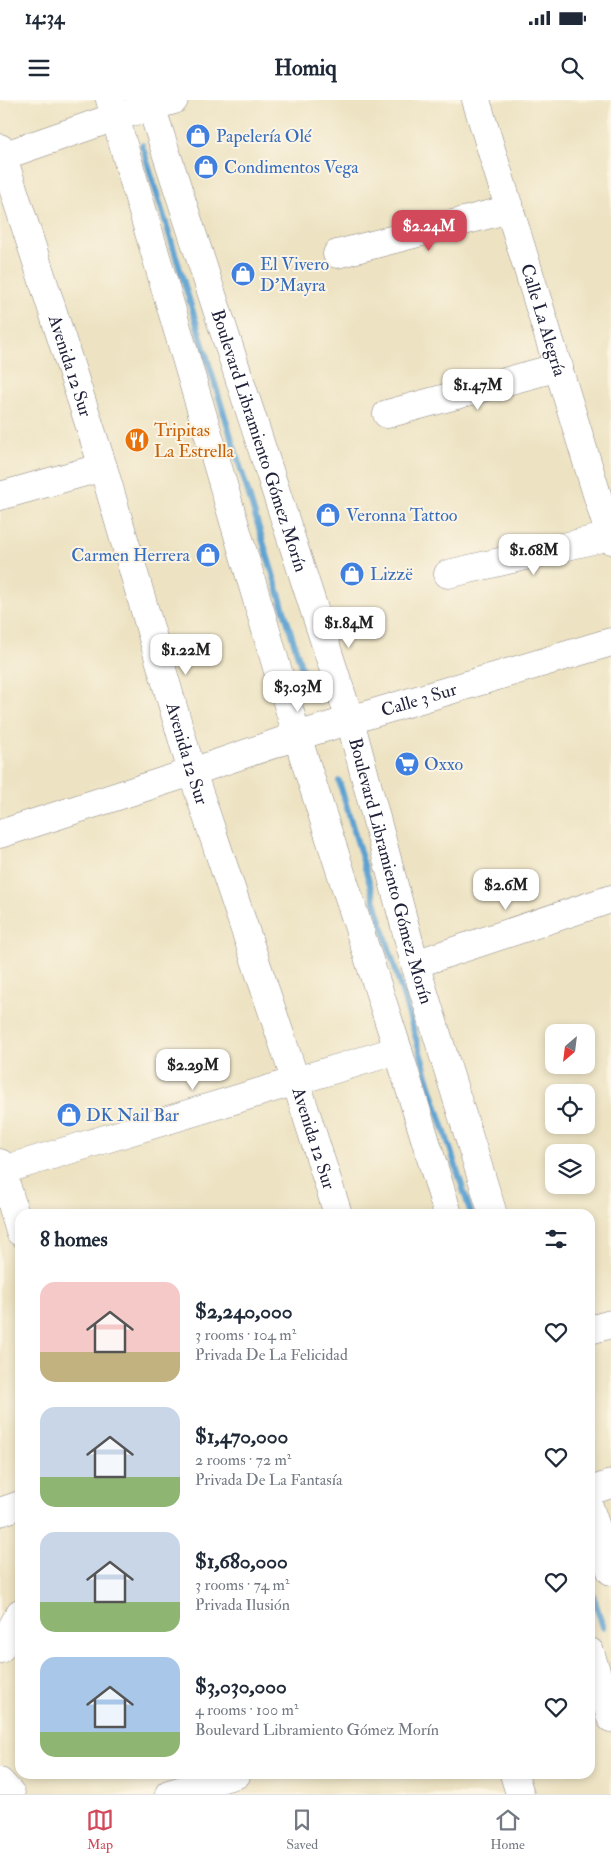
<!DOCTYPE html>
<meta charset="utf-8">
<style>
:root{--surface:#fff;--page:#f6f6f7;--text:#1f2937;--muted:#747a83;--line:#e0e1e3;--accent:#d1495b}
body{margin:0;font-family:"IM FELL Double Pica",serif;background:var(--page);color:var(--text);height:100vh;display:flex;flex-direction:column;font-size:19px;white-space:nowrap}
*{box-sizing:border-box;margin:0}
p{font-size:16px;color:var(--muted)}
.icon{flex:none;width:28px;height:28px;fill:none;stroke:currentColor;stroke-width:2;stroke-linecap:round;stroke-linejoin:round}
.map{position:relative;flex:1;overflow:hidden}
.drawer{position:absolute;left:15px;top:1109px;width:580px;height:570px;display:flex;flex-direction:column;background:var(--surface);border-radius:15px;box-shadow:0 2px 8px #0003}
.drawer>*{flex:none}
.needle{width:32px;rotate:208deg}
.fabs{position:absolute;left:545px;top:924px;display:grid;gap:10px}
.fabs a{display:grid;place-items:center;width:50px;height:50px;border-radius:10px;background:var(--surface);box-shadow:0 2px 8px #0003;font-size:25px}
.price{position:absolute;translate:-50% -42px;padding:0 11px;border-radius:10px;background:#fff;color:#222;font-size:16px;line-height:32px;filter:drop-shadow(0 1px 2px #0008)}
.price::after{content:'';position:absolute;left:50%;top:30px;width:15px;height:11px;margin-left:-8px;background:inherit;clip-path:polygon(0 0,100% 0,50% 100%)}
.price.on{background:var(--accent);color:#fff}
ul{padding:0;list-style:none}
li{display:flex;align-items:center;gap:15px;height:125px;padding:0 25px}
li span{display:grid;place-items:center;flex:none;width:140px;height:100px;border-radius:15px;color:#555}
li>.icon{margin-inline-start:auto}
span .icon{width:60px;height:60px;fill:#fffc;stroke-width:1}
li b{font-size:21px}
h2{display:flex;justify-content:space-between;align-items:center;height:60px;padding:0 25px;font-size:21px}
.status{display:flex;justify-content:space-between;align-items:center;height:35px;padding:0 25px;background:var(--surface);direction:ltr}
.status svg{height:14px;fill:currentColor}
header{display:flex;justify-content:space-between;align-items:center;height:65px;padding:0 25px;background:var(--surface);font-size:22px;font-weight:700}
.dock{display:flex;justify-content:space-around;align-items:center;height:70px;border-top:1px solid var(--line);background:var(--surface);font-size:14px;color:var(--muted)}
.dock a{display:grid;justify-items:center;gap:2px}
.dock .on{color:var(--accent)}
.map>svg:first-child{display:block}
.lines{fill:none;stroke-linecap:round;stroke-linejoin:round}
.stream{stroke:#5ba1d1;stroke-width:6}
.minor-casing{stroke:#88827f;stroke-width:29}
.major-casing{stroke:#88827f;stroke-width:29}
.minor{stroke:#fff;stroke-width:28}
.major{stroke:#fff;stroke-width:28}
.labels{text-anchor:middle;stroke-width:4;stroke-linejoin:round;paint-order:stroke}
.shop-label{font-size:18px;fill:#366cbe;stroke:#fcf5e5;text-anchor:start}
.street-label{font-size:18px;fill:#22223b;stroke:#fcf5e5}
.food-label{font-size:18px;fill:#c56008;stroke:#fcf5e5;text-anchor:start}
</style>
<div class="status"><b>14:34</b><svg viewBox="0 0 49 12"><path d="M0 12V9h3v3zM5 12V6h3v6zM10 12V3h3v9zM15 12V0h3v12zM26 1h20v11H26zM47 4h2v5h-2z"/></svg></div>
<header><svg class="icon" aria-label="menu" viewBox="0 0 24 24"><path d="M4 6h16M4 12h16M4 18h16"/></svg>Homiq<svg class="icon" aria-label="search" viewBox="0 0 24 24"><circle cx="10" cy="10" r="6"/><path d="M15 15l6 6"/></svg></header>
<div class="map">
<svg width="611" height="1694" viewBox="0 0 611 1694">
<rect width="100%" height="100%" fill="#fcf5e5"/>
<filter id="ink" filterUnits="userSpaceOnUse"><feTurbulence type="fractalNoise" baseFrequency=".02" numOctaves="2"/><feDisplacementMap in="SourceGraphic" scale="10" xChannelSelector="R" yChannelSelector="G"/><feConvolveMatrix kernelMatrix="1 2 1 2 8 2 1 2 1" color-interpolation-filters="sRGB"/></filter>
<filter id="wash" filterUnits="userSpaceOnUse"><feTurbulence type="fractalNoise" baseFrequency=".0096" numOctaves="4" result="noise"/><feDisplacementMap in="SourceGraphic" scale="20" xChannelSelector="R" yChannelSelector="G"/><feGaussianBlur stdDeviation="1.12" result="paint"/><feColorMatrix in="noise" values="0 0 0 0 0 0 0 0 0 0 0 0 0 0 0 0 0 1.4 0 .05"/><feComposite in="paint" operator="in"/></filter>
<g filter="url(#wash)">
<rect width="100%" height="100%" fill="#ede3c3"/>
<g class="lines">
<g class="stream">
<path d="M142,45l167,547"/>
<path d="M339,681l90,301 42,132"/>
<path d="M590,1485l13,42"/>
</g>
</g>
</g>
<g filter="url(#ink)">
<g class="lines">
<defs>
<g id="minor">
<path id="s1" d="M476,0l135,440"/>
<path id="s2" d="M0,48l103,319 89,305 104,310 42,132"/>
<path d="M0,57l115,-40 59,-17"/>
<path d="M337,154l173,-45"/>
<path d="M387,314l172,-47"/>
<path d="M0,396l103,-29"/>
<path d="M448,474l162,-38"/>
<path id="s3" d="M0,734l192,-62 105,-36 314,-94"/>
<path d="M415,864l196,-65"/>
<path d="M0,1063l20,69"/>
<path d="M0,1071l398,-121"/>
<path d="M590,1230l21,-6"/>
<path d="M590,1391l21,-7"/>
<path d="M0,1412l20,-7"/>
<path d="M0,1549l20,-36"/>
<path d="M514,1674l6,20"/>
</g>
<g id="major">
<path d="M110,0l187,636 101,314 50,164"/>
<path id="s4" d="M149,0l201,620 65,244 78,250"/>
<path d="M590,1409l21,62"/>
<path d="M590,1552l21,66"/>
<path d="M0,1682l11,12"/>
<path d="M169,1694l68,-20"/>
</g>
</defs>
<use href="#minor" class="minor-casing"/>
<use href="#major" class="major-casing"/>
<use href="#minor" class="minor"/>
<use href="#major" class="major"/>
</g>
</g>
<defs>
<symbol id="shop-disc" viewBox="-11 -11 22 22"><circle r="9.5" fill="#3f7fe0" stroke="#fcf5e5"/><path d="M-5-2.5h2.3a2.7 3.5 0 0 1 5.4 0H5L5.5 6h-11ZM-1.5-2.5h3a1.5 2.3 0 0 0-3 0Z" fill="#fff"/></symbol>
<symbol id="restaurant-disc" viewBox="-11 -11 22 22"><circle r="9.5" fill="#e8710a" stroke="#fcf5e5"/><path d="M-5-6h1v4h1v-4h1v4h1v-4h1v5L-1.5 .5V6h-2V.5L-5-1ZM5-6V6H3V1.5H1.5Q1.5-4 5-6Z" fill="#fff"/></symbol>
<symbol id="supermarket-disc" viewBox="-11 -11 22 22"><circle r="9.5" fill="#3f7fe0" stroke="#fcf5e5"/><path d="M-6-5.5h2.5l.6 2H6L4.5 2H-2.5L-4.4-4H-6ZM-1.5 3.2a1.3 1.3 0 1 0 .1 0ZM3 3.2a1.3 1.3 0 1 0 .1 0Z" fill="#fff"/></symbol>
</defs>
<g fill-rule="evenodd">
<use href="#shop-disc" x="184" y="22" width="28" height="28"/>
<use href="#shop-disc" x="192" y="53" width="28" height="28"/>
<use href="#shop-disc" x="229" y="160" width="28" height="28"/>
<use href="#restaurant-disc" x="123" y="326" width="28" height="28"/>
<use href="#shop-disc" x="314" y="401" width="28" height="28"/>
<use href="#shop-disc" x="194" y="441" width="28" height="28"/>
<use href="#shop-disc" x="338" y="460" width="28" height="28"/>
<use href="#supermarket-disc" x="393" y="650" width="28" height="28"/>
<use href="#shop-disc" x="55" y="1001" width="28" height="28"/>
</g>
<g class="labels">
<g class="shop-label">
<text x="216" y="42">Papelería Olé</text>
<text x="224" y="73">Condimentos Vega</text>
<text x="260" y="170">El Vivero<tspan x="260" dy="21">D'Mayra</tspan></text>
<text x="346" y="421">Veronna Tattoo</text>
<text x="190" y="461" text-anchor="end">Carmen Herrera</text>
<text x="370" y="480">Lizzë</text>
<text x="424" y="670">Oxxo</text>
<text x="86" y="1021">DK Nail Bar</text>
</g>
<g class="street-label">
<text dy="6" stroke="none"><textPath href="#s1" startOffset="230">Calle La Alegría</textPath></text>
<text dy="6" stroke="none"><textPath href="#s2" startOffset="229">Avenida 12 Sur</textPath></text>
<text dy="6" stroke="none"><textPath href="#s4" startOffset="358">Boulevard Libramiento Gómez Morín</textPath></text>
<text dy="6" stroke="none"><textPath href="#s3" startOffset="440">Calle 3 Sur</textPath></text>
<text dy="6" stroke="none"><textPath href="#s2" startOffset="634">Avenida 12 Sur</textPath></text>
<text dy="6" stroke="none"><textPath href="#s4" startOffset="808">Boulevard Libramiento Gómez Morín</textPath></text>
<text dy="6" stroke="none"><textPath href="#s2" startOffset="1039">Avenida 12 Sur</textPath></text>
</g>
<g class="food-label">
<text x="154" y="336">Tripitas<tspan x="154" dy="21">La Estrella</tspan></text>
</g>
</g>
</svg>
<div class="fabs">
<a><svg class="needle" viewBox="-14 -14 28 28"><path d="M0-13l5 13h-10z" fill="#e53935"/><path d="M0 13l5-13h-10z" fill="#747a83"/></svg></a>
<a><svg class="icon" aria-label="locate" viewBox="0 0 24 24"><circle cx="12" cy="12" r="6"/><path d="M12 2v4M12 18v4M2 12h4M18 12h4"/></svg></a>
<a><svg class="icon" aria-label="layers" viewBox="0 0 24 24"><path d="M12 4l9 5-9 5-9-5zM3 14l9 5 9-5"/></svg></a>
</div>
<b class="price on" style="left:429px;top:152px">$2.24M</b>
<b class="price" style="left:478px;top:311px">$1.47M</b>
<b class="price" style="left:534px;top:476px">$1.68M</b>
<b class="price" style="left:349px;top:549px">$1.84M</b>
<b class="price" style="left:186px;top:576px">$1.22M</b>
<b class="price" style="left:298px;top:613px">$3.03M</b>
<b class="price" style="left:506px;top:811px">$2.6M</b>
<b class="price" style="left:193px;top:991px">$2.29M</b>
<section class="drawer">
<h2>8 homes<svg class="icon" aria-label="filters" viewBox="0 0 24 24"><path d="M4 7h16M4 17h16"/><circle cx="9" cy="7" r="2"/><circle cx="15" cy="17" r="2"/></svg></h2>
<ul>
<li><span style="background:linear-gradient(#f6c9c9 70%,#c2b280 0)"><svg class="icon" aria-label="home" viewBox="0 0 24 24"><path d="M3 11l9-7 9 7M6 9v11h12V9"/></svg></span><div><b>$2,240,000</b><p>3 rooms · 104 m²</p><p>Privada De La Felicidad</p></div><svg class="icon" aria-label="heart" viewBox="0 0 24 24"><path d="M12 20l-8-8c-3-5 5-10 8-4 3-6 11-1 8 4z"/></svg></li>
<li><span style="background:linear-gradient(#c9d6e8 70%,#8fb573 0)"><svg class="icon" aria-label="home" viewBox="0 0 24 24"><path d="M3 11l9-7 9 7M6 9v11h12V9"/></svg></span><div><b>$1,470,000</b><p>2 rooms · 72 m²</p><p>Privada De La Fantasía</p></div><svg class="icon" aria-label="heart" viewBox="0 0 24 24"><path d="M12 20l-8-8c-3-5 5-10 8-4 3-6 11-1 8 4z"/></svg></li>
<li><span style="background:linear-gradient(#c9d6e8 70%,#8fb573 0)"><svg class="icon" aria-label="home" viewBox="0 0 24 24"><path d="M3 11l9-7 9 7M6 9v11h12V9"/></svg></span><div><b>$1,680,000</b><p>3 rooms · 74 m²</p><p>Privada Ilusión</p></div><svg class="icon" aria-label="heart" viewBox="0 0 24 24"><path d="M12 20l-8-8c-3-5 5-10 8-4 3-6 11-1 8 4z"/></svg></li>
<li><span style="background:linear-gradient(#a9c7e8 75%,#8fb573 0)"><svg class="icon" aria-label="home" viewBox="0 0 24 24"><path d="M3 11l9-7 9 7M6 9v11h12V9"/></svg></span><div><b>$3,030,000</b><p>4 rooms · 100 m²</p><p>Boulevard Libramiento Gómez Morín</p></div><svg class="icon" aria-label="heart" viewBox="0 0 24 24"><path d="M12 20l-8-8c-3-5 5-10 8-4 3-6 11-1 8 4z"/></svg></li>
</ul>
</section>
</div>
<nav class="dock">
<a class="on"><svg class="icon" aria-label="map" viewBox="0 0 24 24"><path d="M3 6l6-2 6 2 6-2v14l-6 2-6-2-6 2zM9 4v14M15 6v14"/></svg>Map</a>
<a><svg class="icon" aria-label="saved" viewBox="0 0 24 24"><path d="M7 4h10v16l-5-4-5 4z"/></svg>Saved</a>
<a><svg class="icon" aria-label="home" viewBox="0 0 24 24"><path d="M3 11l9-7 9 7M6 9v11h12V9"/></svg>Home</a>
</nav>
